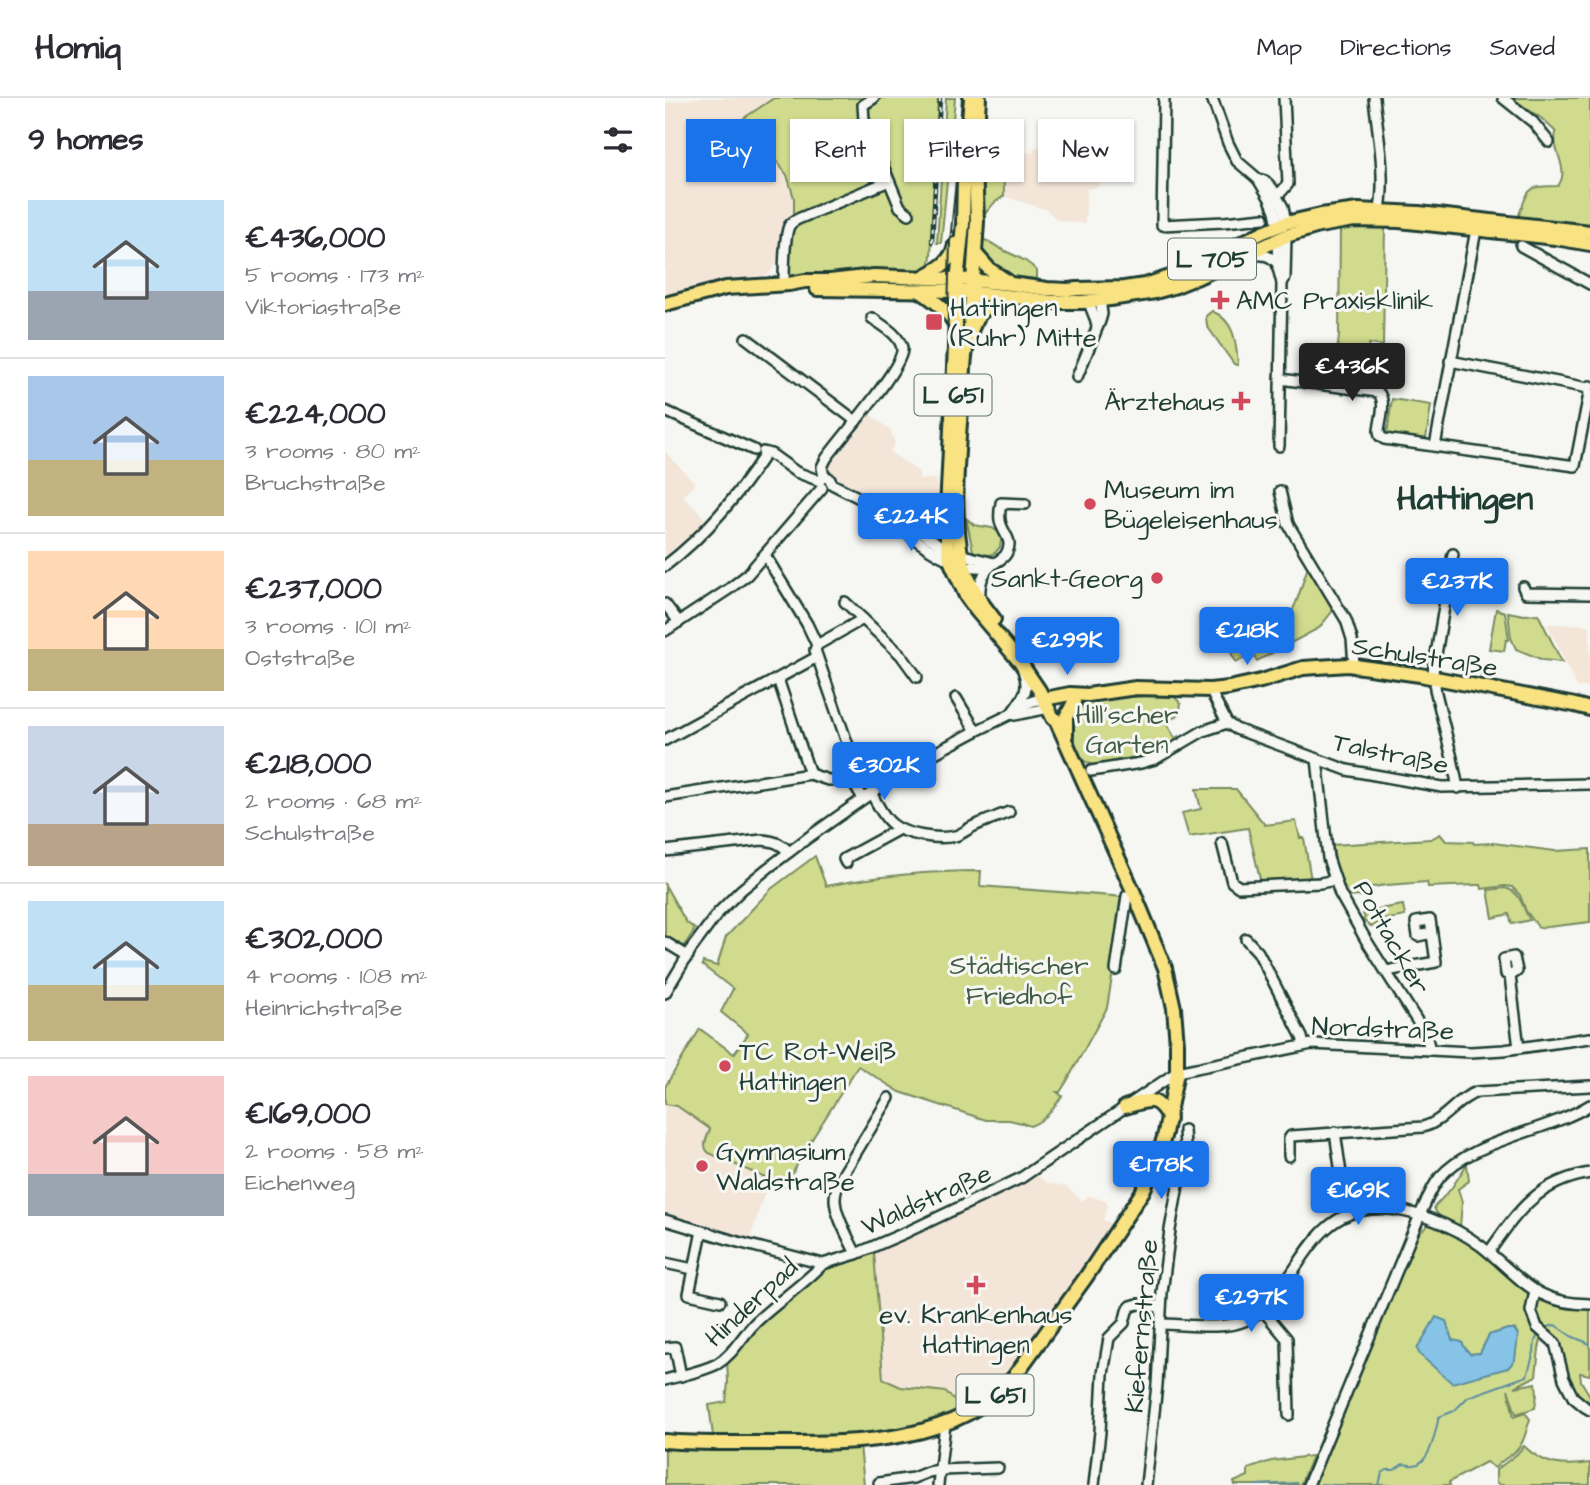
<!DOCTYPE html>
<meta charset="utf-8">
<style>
:root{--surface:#fff;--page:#f7f7f7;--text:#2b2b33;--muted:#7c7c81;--line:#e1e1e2;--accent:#1a73e8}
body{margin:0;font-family:"Architects Daughter",sans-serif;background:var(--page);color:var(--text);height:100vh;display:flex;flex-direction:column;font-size:26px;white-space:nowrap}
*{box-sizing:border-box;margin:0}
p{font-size:23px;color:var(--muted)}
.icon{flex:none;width:38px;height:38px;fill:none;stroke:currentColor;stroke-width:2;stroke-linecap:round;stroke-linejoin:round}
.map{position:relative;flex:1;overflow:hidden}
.details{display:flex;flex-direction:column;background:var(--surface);width:665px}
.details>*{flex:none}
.top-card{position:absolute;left:21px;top:21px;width:665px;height:63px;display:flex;gap:14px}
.price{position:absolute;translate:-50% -60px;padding:0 16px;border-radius:7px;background:var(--accent);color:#fff;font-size:23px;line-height:46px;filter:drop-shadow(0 2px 4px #0008)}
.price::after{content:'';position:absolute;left:50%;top:42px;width:21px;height:16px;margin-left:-10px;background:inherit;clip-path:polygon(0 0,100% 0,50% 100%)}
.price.current{background:#222;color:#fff}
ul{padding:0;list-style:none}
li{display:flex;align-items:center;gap:21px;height:175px;padding:0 28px}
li+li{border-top:2px solid var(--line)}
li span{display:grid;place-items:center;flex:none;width:196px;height:140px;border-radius:0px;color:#555}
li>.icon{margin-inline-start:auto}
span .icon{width:84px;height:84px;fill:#fffc;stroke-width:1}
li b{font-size:30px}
h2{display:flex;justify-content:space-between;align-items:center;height:84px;padding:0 28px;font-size:30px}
.chip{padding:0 24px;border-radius:0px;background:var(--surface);box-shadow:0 2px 5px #0004;font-size:24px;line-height:63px}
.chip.current{background:var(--accent);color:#fff}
header{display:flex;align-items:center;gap:42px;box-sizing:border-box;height:98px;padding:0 35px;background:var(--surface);border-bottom:2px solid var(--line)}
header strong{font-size:33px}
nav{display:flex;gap:38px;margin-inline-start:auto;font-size:24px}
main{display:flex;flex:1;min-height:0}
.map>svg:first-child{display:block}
.built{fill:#f3e6d8}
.green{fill:#d0db8e;stroke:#788c61;stroke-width:2;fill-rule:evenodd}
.water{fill:#86c3e6;stroke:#5d8d9f;stroke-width:2}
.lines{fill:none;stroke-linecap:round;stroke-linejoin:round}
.stream{stroke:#5d8d9f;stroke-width:2}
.minor-casing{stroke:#1f3d34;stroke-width:14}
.major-casing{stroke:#1f3d34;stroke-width:18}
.minor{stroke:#f6f6f2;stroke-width:9}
.major{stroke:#f8e281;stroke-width:12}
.tram{stroke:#1f3d34;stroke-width:2}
.rail-casing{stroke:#1f3d34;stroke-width:4.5}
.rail{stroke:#f6f6f2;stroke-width:2;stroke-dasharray:5;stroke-linecap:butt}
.poi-dot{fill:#d1495b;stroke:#f6f6f2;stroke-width:2.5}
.labels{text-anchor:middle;stroke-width:6;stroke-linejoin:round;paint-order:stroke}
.shield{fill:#f6f6f2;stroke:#60746d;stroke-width:2}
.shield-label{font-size:24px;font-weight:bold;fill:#1f3d34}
.poi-label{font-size:26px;fill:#1f3d34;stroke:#f6f6f2;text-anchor:start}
.street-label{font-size:26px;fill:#1f3d34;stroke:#f6f6f2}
.park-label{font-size:26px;fill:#425d46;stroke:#f6f6f2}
.district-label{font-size:33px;font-weight:bold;fill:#1f3d34;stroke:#f6f6f2}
</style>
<header>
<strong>Homiq</strong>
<nav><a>Map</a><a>Directions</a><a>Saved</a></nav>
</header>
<main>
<section class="details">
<h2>9 homes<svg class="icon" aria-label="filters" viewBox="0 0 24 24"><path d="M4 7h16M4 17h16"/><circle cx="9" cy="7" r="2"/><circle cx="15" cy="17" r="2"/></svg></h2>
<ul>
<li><span style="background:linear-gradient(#bfe0f5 65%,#9aa5b1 0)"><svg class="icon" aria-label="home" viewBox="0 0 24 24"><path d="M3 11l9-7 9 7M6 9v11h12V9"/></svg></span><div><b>€436,000</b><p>5 rooms · 173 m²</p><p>Viktoriastraße</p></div></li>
<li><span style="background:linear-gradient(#a9c7e8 60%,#c2b280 0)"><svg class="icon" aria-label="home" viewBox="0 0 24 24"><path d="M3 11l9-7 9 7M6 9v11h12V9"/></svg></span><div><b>€224,000</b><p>3 rooms · 80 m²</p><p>Bruchstraße</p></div></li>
<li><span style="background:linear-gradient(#ffd9b3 70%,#c2b280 0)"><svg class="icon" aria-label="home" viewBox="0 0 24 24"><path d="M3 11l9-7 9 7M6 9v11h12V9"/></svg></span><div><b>€237,000</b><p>3 rooms · 101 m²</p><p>Oststraße</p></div></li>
<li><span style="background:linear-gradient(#c9d6e8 70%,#b9a48a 0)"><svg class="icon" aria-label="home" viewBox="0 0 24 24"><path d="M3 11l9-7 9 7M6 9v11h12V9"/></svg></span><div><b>€218,000</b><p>2 rooms · 68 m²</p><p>Schulstraße</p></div></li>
<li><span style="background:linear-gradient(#bfe0f5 60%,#c2b280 0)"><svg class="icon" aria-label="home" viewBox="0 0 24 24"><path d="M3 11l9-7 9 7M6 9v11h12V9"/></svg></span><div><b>€302,000</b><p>4 rooms · 108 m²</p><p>Heinrichstraße</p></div></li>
<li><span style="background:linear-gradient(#f6c9c9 70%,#9aa5b1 0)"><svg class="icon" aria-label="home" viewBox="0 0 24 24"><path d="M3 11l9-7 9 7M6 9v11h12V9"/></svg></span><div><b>€169,000</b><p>2 rooms · 58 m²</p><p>Eichenweg</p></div></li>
</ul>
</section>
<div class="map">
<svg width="925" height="1387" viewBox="0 0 925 1387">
<rect width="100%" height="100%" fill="#f6f6f2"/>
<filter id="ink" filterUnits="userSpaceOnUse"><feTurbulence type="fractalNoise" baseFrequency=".0143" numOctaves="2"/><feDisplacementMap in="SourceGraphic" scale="14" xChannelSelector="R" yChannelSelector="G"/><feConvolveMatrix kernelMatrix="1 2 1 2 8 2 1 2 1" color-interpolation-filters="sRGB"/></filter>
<g filter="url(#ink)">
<g class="built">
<path d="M31,0h78l-30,20 43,57 7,24v17l-12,7 -6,41 -8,11 -48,6 -55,15v-193z"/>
<path d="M380,48l4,9 4,24 20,-2v-4l22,-5 4,19 -12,2 -2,35 -28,-4 -10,-10 -43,-14 -1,-46 30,3v-5z"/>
<path d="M205,316l21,17 4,12 -5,9 29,20 1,8 16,-2 5,20 -3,20 -4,5 -11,4 -89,-47 -6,-5 -2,-4z"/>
<path d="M0,354l30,31 -12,13 27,28 -45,38z"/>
<path d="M882,526l43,1v62h-13z"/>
<path d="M0,1006l12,2 33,23 -6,16 5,8 60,26 -19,60 -85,-27z"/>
<path d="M371,1077l12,8 19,4 15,14 6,-5 18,5 2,5 -5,14 7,3 3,4 -80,120 -37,44 -8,-2 -33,12 -9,-9 -45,-5 -18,-8 -9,-128 71,-32z"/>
</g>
<g class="green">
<path d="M109,0h164l-7,158 -2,12 -11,2 -130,9 6,-63v-18l-7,-23 -43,-57z"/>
<path d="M281,0h9l-14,145h-4z"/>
<path d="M846,0h79v130l-33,-7 -39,-4c12,-29 7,-31 40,-31 13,-17 -7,-35 -2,-54l-15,-14z"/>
<path d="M318,50l20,2 1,46 -10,7 -11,13z"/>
<path d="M715,127l5,1 -2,120 -14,-2 -4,30 -30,-4 4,-34 1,-108z"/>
<path d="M317,141c8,2 13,7 21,11 12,6 25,10 34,21v8l-34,-4 -21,-15z"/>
<path d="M547,213c23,10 24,31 26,54l-4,-1 -27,-38 -1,-10z"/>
<path d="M727,301l39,6 -5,34 -39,-5z"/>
<path d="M301,420l8,7 18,3 10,6 -2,13 -5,6c-6,3 -16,3 -22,-2z"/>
<path d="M643,469l27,41 -16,20 -62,33 -4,-7 -17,8 -5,-9c17,-8 39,-16 53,-30 13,-14 17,-38 24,-56z"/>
<path d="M831,511l9,3 4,28h-3l-2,11 -15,-2z"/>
<path d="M843,514l16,3 14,-1 24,48 -19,-2 -27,-11 -5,-11z"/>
<path d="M498,597l11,1 7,8 -2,10 -13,9 9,15 4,-2 2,3 -29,15 -59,11 -11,-5 -4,-8 -7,-24 1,-16c19,-16 66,-15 91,-17z"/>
<path d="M531,691h40l29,36 31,-4 4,17h4l7,42 -50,3 -13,-55 -59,9 -7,-24 19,-4z"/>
<path d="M775,736l6,7 27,1 1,2 19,-1 62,8 35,-2v73l-51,6 -13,-17 -6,-16 -8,-8 -7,-1 -23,3 -1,-4h-4l-49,2 -1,-5 -40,3 -29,4 2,7 -13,1 -9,-24 -6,-28 99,-6z"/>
<path d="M150,758l11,30c51,-10 103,-15 155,-15l-1,15 145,11 -18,111 -40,73 -7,11h-3l5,4c-9,13 -17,25 -32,30l-8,-3 -13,-3h-23l-86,-28 -42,-26 -56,89 -16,32 -77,-34c-8,-7 -2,-15 1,-24l-33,-23 -12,-2v-17l35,-58 34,25 14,-20 -27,-22 12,-23 -31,-24 1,-3 14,4 9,-29 45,-48z"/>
<path d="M0,787l21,37 9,7 -12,19 -18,-9z"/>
<path d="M840,790c17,4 17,20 25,32l-18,4 -3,-10 -16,4 -5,-28z"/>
<path d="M738,807l2,11 -22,4 -11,7 -9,-7 2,-3 -2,-3 5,-3z"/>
<path d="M802,1066l2,17 -11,8 4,13 -2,25c-10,-5 -24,-9 -26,-20l17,-18z"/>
<path d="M763,1127c42,9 72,41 104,68v19l3,-17 20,10 35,4v66l-10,-2 1,8 9,15v13l-12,-9 -23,-47 -13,-17 -3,13 -3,27 -21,11 21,-4 1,11 -2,14 -19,6 -8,-25 6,28 11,-4 5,6c-4,12 -6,25 -15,33 -7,6 -14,8 -20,16l-9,-6 -37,20 1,3h-135l58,-147 44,-103zM781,1223l6,19 13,8 5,6 10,-1 9,-18 19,-6h7l3,6 -66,48z"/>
<path d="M209,1153l9,128 18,8 45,5 9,9 33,-12 8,2 -9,8 -61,27 -63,11 -110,2 -40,-3 -4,-31 17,-3 2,-20 -1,-23 18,-22 75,-68z"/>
<path d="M0,1346l195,1 4,40h-199z"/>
<path d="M859,1348c20,20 40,21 66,17v22h-90l-4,-3v-12l21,-16z"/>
<path d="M647,1358l-12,29h-65l-1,-3 14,-6v-7l23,-8z"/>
</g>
<path class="water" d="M771,1219l10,4 6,19 10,2 3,6 5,6 10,-1 9,-18 19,-6h6l4,6 -3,25 -7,8 -56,15 -32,-28 -3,-6z"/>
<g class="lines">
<g class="stream">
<path d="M879,1230l11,-3 16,11 19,8"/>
<path d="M656,1386l15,1"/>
<path d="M590,1387l42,-2"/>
<path d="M714,1387l3,-12 5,-3h7l9,-6c3,0 7,2 11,1 17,-2 21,-34 25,-48l15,-6 14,-14 59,-21 7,-24 1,-11 3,-6"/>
</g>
<defs>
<g id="minor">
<path d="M209,0l-11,7 1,15 36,87 9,7"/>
<path d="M499,0l-2,127 62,-3 40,-4"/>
<path d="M547,0l16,45 9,18 21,18 7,2 7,7 11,19 3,16"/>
<path d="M709,0c4,37 12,75 6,112"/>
<path d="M838,0l30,24 16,20"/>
<path d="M593,81l12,20 5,12 3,15"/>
<path d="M605,100l12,-7 6,-7 -4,-86"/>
<path d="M612,141l1,29 4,15 -3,163"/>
<path d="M856,148l69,38"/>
<path d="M587,157c12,-1 18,0 26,9"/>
<path d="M617,185l3,-5 1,-42"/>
<path d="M119,187c0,-14 0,-47 5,-59 3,-4 5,-5 9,-7l91,-38"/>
<path d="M424,203c2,10 7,16 8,26"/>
<path d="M81,240l110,83"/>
<path d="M785,263l138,27"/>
<path d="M412,279l23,-56 2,-7 -2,-15"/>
<path d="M615,281l98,13c9,10 2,27 1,39l1,5 4,3 191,27 14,-72 -1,-6 2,-2"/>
<path d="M0,313l89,39"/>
<path d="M770,348l41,-216"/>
<path d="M98,354l8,2 25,18 24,9"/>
<path d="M159,379l-2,-10 4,-8c13,-19 79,-93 76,-111 -3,-14 -19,-22 -30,-30"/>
<path d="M159,379l5,1 3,6 47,24 18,11 7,1 44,31 46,12"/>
<path d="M615,393l8,33 58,96 6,19 2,26"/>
<path d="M232,421c11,20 48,42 70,47 7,2 15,1 23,1"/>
<path d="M254,432l15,-1 11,-17"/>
<path d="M99,459l4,3 39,64 10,21 -2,5 37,107 1,8 -2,14 12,19"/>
<path d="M0,468c42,-32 72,-70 101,-113"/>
<path d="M858,489l3,6 64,1"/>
<path d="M315,499c-1,-13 3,-26 15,-34 5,-4 10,-5 12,-11 7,-13 -6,-20 -7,-32 -1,-5 0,-11 1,-17l24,1"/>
<path d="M180,504l18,17"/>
<path d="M0,506l14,18"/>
<path d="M0,533l64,-42 18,-14 75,-87"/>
<path d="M152,547l46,-26 38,36 16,22"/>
<path d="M767,580l21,-124"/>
<path d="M771,580l-1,11 17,69 6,30"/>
<path d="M113,581l32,95 18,6 23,-1"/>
<path d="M545,592l17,33 9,6 111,41 95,17 148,-3"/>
<path d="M291,600l20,33"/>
<path d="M351,610l17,-7 11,-2"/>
<path d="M346,616c11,-16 20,-22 12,-44"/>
<path d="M0,642l152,-83"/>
<path d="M652,661l11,99 12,36 26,46 60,95 4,15"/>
<path d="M426,673l50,-8 14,-4 48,-28 24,-8"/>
<path d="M206,695c7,11 11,23 21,31 13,11 46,16 63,12 6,-1 12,-7 19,-10 11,-5 23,-9 35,-14"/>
<path d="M0,699l145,-23"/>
<path d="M557,745l10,39 7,5 81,-4 15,-3"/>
<path d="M0,753l97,-11c11,1 19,3 27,12"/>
<path d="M181,765l-2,-4 55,-30"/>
<path d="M581,841l12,13 44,85 2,8"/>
<path d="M0,844l23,14"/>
<path d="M451,872l11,-74 7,-3"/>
<path d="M721,873l50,-9 -6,-42 -14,2 2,14 14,-3"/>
<path d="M845,878l7,-5 -3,-14 -10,2 2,15 4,2 9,72"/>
<path d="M0,895l27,-45 26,-35 23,-23 27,-22 41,-31 98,-69 69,-37 35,-17 4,1 34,-7"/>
<path d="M670,1034l12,83"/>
<path d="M624,1058v-17l2,-3 132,-9c22,-6 33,-28 54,-35l113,-6"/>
<path d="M0,1122l73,22 85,22 33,-10 51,-22 114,-54 156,-106 135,-28 158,8 34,-2 86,-12"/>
<path d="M37,1133l-13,63 31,7"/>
<path d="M824,1154c29,-41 48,-70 101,-79"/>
<path d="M191,1156c-7,-15 -21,-39 -21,-55 0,-9 3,-16 7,-23l47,-78"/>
<path d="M0,1165l28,6"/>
<path d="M870,1193l-4,20 6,16 18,16 9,36 9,18 12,10 5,3"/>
<path d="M597,1211l25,30 2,76"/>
<path d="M495,1226c24,0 63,6 84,-3 54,-24 58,-107 128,-112 36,-3 81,16 109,37 40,31 52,58 109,58"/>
<path d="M0,1250l10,-1 6,29"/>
<path d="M0,1282c17,-5 36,-8 52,-16 17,-10 26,-30 40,-43 21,-20 46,-36 66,-57"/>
<path d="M214,1385l34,-5 15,-6 12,-2 58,-2"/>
<path d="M273,1387l7,-61"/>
<path d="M429,1387l6,-53 3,-58 6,-36 15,-15 3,-12 4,-5 7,-2 22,3"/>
<path d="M481,1387l11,-100 5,-92 8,-63 15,-84 -1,-16"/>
<path d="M643,1387l112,-270c6,-13 11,-27 20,-38 32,-37 107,-45 150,-72"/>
</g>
<g id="major">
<path d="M310,155l14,16 18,12"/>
<path d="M258,179c15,-8 29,-15 32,-33"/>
<path d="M152,191l139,2 59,6 36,5h32l27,-3 45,-7 21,-6 20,-8 90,-42 33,-10 35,-6 45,1 156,17 35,6"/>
<path d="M255,193c14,9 29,20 36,35"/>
<path d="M0,206l61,-16 63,-4 16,-3h25l44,-5 83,3 54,5 36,5 21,1 9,-1 47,-1 21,-3 37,-12 81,-41 23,-9 35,-8 37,-5 61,3 171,19"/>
<path d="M305,228l7,-104 -2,-59 4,-65"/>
<path d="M329,521c-14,-17 -25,-35 -31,-56 -12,-51 -5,-113 -1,-165 2,-16 1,-32 4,-48 2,-11 6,-25 13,-35 8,-10 20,-13 32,-17"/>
<path d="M379,601l26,-5 18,1 48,-7 74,2 19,-2 32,-7 42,-13 45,-3 72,10 155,30 15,4"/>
<path d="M401,637v-18l8,-15"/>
<path d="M460,1009c24,-7 31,-13 44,12"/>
<path d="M0,1343c34,3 68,2 102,2 84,0 187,3 247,-66l72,-100 57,-86 16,-36 6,-22 12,-61v-28l-3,-36 -9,-40 -31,-75 -78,-173 -3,-2 -14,-28 -19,-28 -44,-52 -10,-14 -16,-36 -3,-20v-30l9,-183v-36l7,-67 1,-44 6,-82"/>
</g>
</defs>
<use href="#minor" class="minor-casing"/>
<use href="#major" class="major-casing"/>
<use href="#minor" class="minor"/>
<use href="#major" class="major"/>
<path class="tram" d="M280,321l5,-177 14,-144"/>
<defs>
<path id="rail" d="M267,144l8,-144"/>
</defs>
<use href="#rail" class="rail-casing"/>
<use href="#rail" class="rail"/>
</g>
</g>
<g class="poi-dot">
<path d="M551.5 191.5h7v7h7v7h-7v7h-7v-7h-7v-7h7z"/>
<rect x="260" y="215" width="18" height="18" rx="3.5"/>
<path d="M572.5 292.5h7v7h7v7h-7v7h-7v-7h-7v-7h7z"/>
<circle cx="425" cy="406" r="7"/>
<circle cx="492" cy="480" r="7"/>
<circle cx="60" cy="968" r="7"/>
<circle cx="37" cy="1068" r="7"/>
<path d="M307.5 1176.5h7v7h7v7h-7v7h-7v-7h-7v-7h7z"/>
</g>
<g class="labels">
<g class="shield">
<rect x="503" y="140.5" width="88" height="41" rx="5"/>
<rect x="249.5" y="276.5" width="77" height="41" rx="5"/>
<rect x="291.5" y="1276.5" width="77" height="41" rx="5"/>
</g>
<g class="shield-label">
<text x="547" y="169">L 705</text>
<text x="288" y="305">L 651</text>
<text x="330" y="1305">L 651</text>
</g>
<g class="poi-label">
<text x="571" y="211">AMC Praxisklinik</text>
<text x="285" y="218">Hattingen<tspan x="285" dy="30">(Ruhr) Mitte</tspan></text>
<text x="560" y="312" text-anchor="end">Ärztehaus</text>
<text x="439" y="400">Museum im<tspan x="439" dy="30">Bügeleisenhaus</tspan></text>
<text x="478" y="489" text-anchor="end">Sankt-Georg</text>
<text x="74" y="962">TC Rot-Weiß<tspan x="74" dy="30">Hattingen</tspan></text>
<text x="51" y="1062">Gymnasium<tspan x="51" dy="30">Waldstraße</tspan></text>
<text x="311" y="1225" text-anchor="middle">ev. Krankenhaus<tspan x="311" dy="30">Hattingen</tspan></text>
</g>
<g class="street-label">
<text transform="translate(760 558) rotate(9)" y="9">Schulstraße</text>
<text transform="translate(726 655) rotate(12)" y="9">Talstraße</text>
<text transform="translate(727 839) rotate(60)" y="9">Pottacker</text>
<text transform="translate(718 930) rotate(2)" y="9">Nordstraße</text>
<text transform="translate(261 1101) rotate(-24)" y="9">Waldstraße</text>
<text transform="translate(86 1204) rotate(-43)" y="9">Hinderpad</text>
<text transform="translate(476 1228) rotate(-85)" y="9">Kiefernstraße</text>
</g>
<g class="park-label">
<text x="462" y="625">Hill’scher<tspan x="462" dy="30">Garten</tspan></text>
<text x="354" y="876">Städtischer<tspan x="354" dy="30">Friedhof</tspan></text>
</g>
<g class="district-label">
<text x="800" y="411">Hattingen</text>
</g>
</g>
</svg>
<b class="price current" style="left:687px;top:305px">€436K</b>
<b class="price" style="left:246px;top:455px">€224K</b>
<b class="price" style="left:792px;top:520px">€237K</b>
<b class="price" style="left:582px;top:569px">€218K</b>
<b class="price" style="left:402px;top:579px">€299K</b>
<b class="price" style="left:219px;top:704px">€302K</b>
<b class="price" style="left:496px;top:1103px">€178K</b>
<b class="price" style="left:693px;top:1129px">€169K</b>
<b class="price" style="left:586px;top:1236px">€297K</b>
<div class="top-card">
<a class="chip current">Buy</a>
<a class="chip">Rent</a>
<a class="chip">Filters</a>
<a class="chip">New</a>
</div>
</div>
</main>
